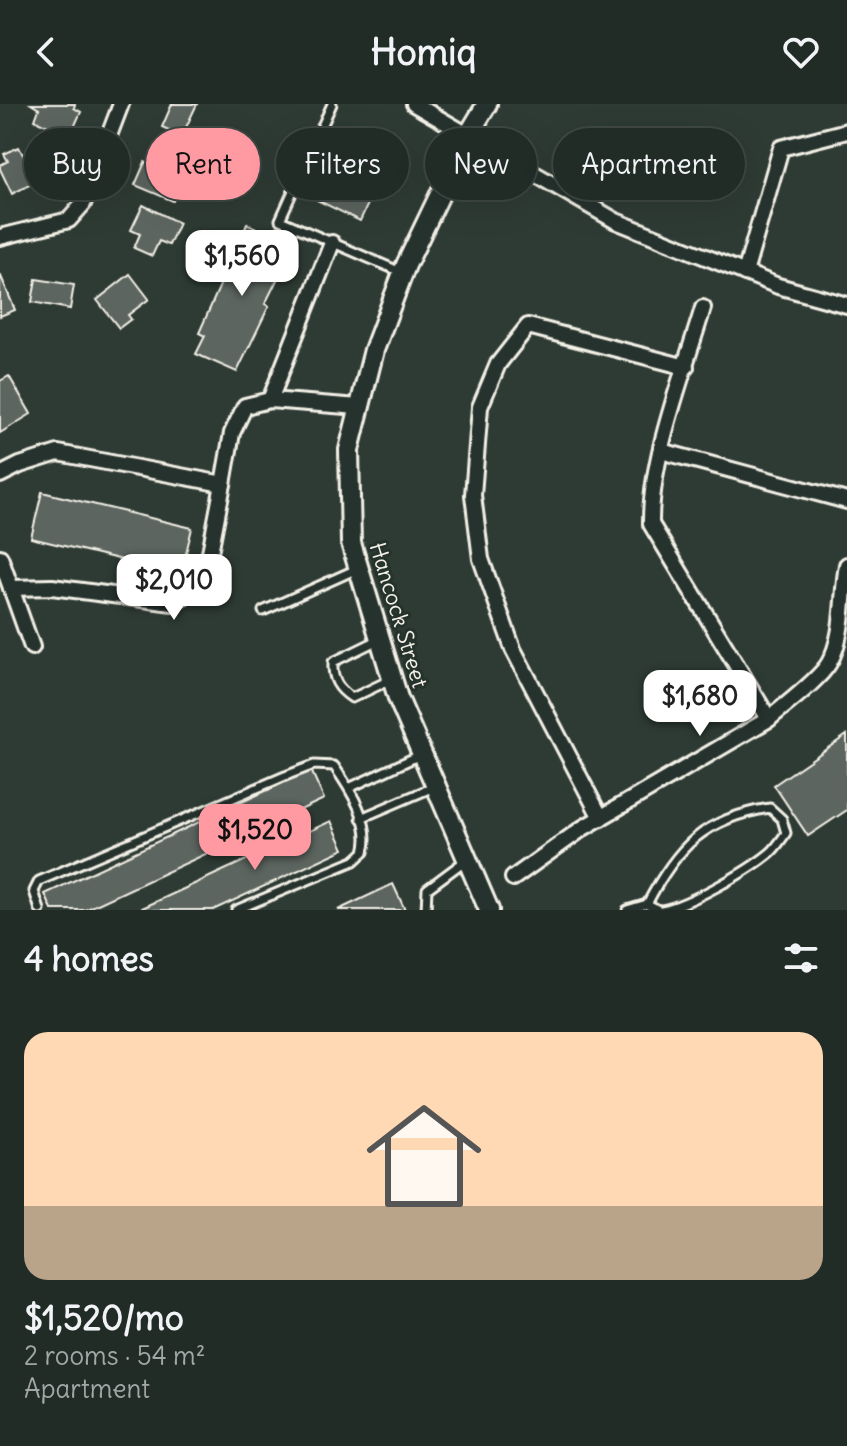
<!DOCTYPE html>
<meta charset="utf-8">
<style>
:root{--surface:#222c27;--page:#2e3833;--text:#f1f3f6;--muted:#a2a7a7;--line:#3f4844;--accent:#ff9aa2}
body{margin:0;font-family:Delius,sans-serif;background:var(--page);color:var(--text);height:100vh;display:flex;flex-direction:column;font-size:30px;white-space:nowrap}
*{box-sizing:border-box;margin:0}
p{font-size:26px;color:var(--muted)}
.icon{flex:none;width:44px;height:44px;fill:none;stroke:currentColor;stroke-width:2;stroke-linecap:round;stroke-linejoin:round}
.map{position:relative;height:806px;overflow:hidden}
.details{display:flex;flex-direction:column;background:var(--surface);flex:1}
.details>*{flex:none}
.guide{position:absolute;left:24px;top:24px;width:800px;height:72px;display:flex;gap:16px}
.price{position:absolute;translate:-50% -68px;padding:0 18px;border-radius:16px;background:#fff;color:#222;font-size:26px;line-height:52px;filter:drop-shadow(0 2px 4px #0008)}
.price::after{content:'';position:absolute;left:50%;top:48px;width:24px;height:18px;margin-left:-12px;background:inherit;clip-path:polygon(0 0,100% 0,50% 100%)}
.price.current{background:var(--accent);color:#111}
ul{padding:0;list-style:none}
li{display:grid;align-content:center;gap:16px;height:424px;padding:0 24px}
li+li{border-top:2px solid var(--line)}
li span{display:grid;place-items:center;height:248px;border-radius:24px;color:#555}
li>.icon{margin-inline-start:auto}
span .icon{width:144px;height:144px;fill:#fffc;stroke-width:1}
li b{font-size:34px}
h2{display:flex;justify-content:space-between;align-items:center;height:96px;padding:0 24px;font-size:34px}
.chip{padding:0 28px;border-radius:36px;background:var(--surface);box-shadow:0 8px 32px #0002,0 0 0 2px var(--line);font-size:28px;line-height:72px}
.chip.current{background:var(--accent);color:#111}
header{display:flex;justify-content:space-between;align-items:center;height:104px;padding:0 24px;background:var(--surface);font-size:36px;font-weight:700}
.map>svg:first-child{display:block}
.building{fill:#5c655e;stroke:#f4f1e8;stroke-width:2}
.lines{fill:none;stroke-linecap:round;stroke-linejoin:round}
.service-casing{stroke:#f4f1e8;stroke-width:13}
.minor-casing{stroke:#f4f1e8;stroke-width:20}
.tertiary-casing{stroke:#f4f1e8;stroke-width:24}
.service{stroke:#26332d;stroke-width:7}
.minor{stroke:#26332d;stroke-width:14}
.tertiary{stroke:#26332d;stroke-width:18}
.labels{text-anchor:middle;stroke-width:6;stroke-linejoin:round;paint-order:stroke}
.street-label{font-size:22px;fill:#f4f1e8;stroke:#26332d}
</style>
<header><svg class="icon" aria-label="back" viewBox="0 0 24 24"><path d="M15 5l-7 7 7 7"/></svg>Homiq<svg class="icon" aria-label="heart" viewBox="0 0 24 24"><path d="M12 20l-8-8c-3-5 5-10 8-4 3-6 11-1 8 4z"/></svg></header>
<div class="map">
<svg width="847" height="806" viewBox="0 0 847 806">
<rect width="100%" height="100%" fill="#2e3b34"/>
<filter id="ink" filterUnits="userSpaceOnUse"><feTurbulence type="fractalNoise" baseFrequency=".0125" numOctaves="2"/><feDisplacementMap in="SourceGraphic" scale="16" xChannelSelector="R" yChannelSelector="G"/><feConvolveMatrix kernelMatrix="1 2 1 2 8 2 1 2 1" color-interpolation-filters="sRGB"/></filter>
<g filter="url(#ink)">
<g class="building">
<path d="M31,0h44l-1,4 7,4 -11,24 -35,-16 4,-11z"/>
<path d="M172,0h25l-15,32 -20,-9z"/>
<path d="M352,22l43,20 -35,75 -43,-21z"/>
<path d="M41,42l8,17 -15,8 5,9 -27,14 -12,-25v-4l8,-4 -4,-7 15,-7 4,8z"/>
<path d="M157,47l17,7 -6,14 15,6 -10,23 -38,-16 10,-23 6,3z"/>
<path d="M143,101l36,18 -10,22 -10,-4 -7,15 -18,-8 6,-14 -9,-4z"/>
<path d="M247,120l41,18 -9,19 6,3 -20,40 4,2 -32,66 -41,-18 9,-18 -6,-3z"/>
<path d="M0,170l15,36 -15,6z"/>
<path d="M130,170l19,25 -21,16 3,4 -12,9 -22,-28z"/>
<path d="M36,175l38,6 -4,24 -38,-7z"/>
<path d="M9,272l22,38 -31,19v-52z"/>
<path d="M42,388l150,36 -11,46 -150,-36z"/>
<path d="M847,631v75l-39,26 -34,-51z"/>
<path d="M311,666l13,29 -239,111h-33l-7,-16z"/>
<path d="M331,717l13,28 -131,61h-75z"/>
<path d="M393,780l12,26h-67z"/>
</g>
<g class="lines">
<defs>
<g id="service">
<path d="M332,0l-52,116 123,53"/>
<path d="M263,507l94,-42"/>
<path d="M378,536l-45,22c-1,17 5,27 19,36l40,-19"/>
<path d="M349,684l71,-33"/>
<path d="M361,714l75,-32"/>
<path d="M647,800c30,-57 57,-86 123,-96l12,11 4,14c-5,7 -10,15 -16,20 -22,18 -81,52 -108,57"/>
<path d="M40,806l-6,-19 5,-10 246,-105 29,-11 20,1c16,23 39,58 30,86l-10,9 -118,49"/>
<path d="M426,806l1,-21 39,-29"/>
<path d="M627,806l20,-6 12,6"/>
</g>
<g id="minor">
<path d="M414,0l202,117 162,65 69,19"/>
<path d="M0,133l69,-17 14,-16 38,-100"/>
<path d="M745,169l36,-125 66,-17"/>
<path d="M703,204c-19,64 -53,150 -52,216l118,195"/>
<path d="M270,296l62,-157"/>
<path d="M661,347l186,50"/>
<path d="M0,371l20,-10 38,-12 165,31 9,-51 13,-27 25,-6 89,7"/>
<path d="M0,453l32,90"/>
<path d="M11,484l41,-1 121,16 31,-19 19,-100"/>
<path d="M601,714l-88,-169 -32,-90 -8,-64 7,-88 18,-43 30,-38 158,41"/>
<path d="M513,774l70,-50 186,-109c16,-14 50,-39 60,-56 16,-28 12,-67 18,-98"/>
</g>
<path id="tertiary" d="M487,0l-18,30 -63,131 -32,85 -25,100 2,93 47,155 91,212"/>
</defs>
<use href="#service" class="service-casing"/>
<use href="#minor" class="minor-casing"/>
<use href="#tertiary" class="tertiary-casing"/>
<use href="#service" class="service"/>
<use href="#minor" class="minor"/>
<use href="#tertiary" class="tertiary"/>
</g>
</g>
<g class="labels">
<g class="street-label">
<text transform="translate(399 511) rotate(73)" y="8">Hancock Street</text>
</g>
</g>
</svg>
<b class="price" style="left:242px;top:194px">$1,560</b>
<b class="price" style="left:174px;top:518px">$2,010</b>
<b class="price" style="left:700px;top:634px">$1,680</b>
<b class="price current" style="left:255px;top:768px">$1,520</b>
<div class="guide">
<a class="chip">Buy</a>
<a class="chip current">Rent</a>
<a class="chip">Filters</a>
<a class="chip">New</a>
<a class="chip">Apartment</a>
</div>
</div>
<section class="details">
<h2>4 homes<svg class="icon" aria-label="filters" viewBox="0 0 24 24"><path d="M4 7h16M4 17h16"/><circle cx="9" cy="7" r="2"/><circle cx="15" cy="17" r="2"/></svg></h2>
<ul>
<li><span style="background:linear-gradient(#ffd9b3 70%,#b9a48a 0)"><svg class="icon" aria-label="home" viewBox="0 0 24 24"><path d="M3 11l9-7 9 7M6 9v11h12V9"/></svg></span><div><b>$1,520/mo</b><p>2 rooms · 54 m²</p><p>Apartment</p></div></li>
</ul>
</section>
